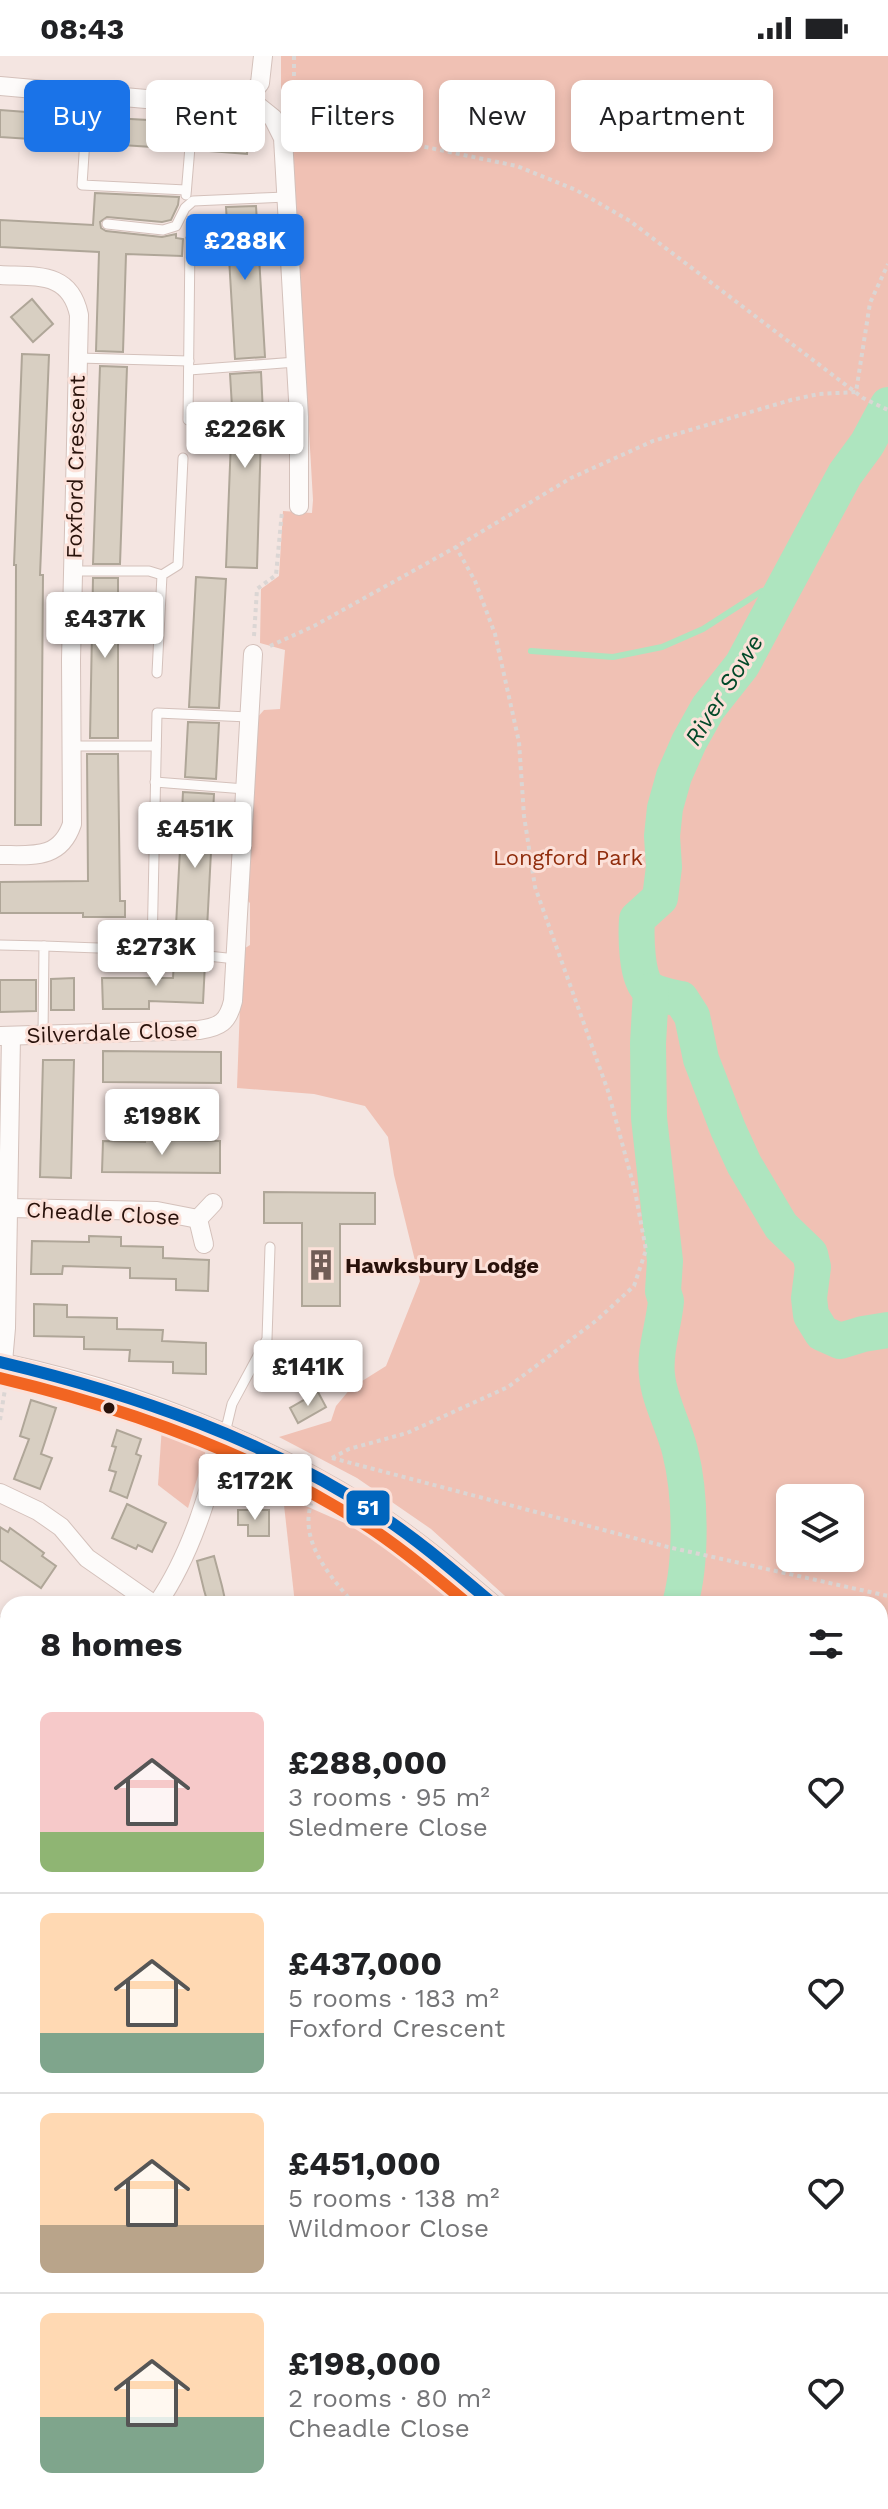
<!DOCTYPE html>
<meta charset="utf-8">
<style>
:root{--surface:#fff;--page:#f2f2f2;--text:#202124;--muted:#757577;--line:#e0e0e0;--accent:#1a73e8}
body{margin:0;font-family:"Work Sans",sans-serif;background:var(--page);color:var(--text);height:100vh;display:flex;flex-direction:column;font-size:30px;white-space:nowrap}
*{box-sizing:border-box;margin:0}
p{font-size:26px;color:var(--muted)}
.icon{flex:none;width:44px;height:44px;fill:none;stroke:currentColor;stroke-width:2;stroke-linecap:round;stroke-linejoin:round}
.map{position:relative;flex:1;overflow:hidden}
.panel{position:absolute;left:0px;top:1540px;width:888px;height:914px;display:flex;flex-direction:column;background:var(--surface);border-radius:24px 24px 0 0;box-shadow:0 4px 12px #0003}
.panel>*{flex:none}
.guide{position:absolute;left:24px;top:24px;width:840px;height:72px;display:flex;gap:16px}
.fabs{position:absolute;left:776px;top:1428px;display:grid;gap:16px}
.fabs a{display:grid;place-items:center;width:88px;height:88px;border-radius:12px;background:var(--surface);box-shadow:0 4px 12px #0003;font-size:40px}
.price{position:absolute;translate:-50% -68px;padding:0 18px;border-radius:8px;background:#fff;color:#222;font-size:26px;line-height:52px;filter:drop-shadow(0 2px 4px #0008)}
.price::after{content:'';position:absolute;left:50%;top:48px;width:24px;height:18px;margin-left:-12px;background:inherit;clip-path:polygon(0 0,100% 0,50% 100%)}
.price.current{background:var(--accent);color:#fff}
ul{padding:0;list-style:none}
li{display:flex;align-items:center;gap:24px;height:200px;padding:0 40px}
li+li{border-top:2px solid var(--line)}
li span{display:grid;place-items:center;flex:none;width:224px;height:160px;border-radius:12px;color:#555}
li>.icon{margin-inline-start:auto}
span .icon{width:96px;height:96px;fill:#fffc;stroke-width:1}
li b{font-size:34px}
h2{display:flex;justify-content:space-between;align-items:center;height:96px;padding:0 40px;font-size:34px}
.pill{padding:0 28px;border-radius:12px;background:var(--surface);box-shadow:0 4px 12px #0003;font-size:28px;line-height:72px}
.pill.current{background:var(--accent);color:#fff}
.status{display:flex;justify-content:space-between;align-items:center;height:56px;padding:0 40px;background:var(--surface);direction:ltr}
.status svg{height:22px;fill:currentColor}
.map>svg:first-child{display:block}
.green{fill:#f0c1b4;fill-rule:evenodd}
.lines{fill:none;stroke-linecap:round;stroke-linejoin:round}
.stream{stroke:#aee5bf;stroke-width:6}
.river{stroke:#aee5bf;stroke-width:36}
.building{fill:#d8cfc2;stroke:#afa698;stroke-width:2}
.service-casing{stroke:#d4c1bb;stroke-width:11}
.minor-casing{stroke:#d4c1bb;stroke-width:20}
.secondary-casing{stroke:#d4c1bb;stroke-width:26}
.path{stroke:#dbd6d4;stroke-width:4;stroke-dasharray:4 4;stroke-linecap:butt}
.service{stroke:#fdfbfa;stroke-width:9}
.minor{stroke:#fdfbfa;stroke-width:18}
.secondary{stroke:#fdfbfa;stroke-width:24}
.bus-1-casing{stroke:#fce1d9;stroke-width:18}
.bus-2-casing{stroke:#fce1d9;stroke-width:18}
.bus-1{stroke:#0065bd;stroke-width:12}
.bus-2{stroke:#f26522;stroke-width:12}
.bus-dot{fill:#29120b;stroke:#fce1d9;stroke-width:3}
.labels{text-anchor:middle;stroke-width:6;stroke-linejoin:round;paint-order:stroke}
.street-label{font-size:22px;fill:#29120b;stroke:#fce1d9}
.park-label{font-size:22px;fill:#902c0c;stroke:#fce1d9}
.poi-label{font-size:22px;font-weight:bold;fill:#29120b;stroke:#fce1d9;text-anchor:start}
.water-label{font-size:24px;font-style:italic;fill:#024929;stroke:#fce1d9}
.line-badge{stroke:#fce1d9;stroke-width:3}
.badge-label{font-size:22px;text-anchor:middle;font-weight:bold;fill:#fff}
</style>
<div class="status"><b>08:43</b><svg viewBox="0 0 49 12"><path d="M0 12V9h3v3zM5 12V6h3v6zM10 12V3h3v9zM15 12V0h3v12zM26 1h20v11H26zM47 4h2v5h-2z"/></svg></div>
<div class="map">
<svg width="888" height="2453" viewBox="0 0 888 2453">
<rect width="100%" height="100%" fill="#f4e5e1"/>
<g class="green">
<path d="M281,0h607v1785l-8,2v-239h-366l-83,-75 -74,-51 -78,-41 52,-16 5,-15 15,-18 35,-22 34,-85 -26,-106 -6,-38 -23,-31 -51,-12 -77,-6 5,-138 8,-5v-42l-5,-5 11,-179 8,-9 16,-1 5,-59 -25,-7 1,-54 18,-13 4,-65 29,2 1,-13 -21,-366 -11,-38zM790,1442h60v60h-60z"/>
<path d="M162,1370l45,21 -19,61 -30,-23z"/>
<path d="M283,1440l114,50 73,58h-175z"/>
</g>
<g class="lines">
<path class="stream" d="M531,595l82,6 49,-10 41,-18 59,-38 23,-2"/>
<g class="river">
<path d="M888,349l-21,39 -22,30 -103,191 -34,43 -19,34 -15,34 -9,32 -3,28 2,31 -4,31 -23,21c-1,16 -1,60 12,70 9,6 22,8 32,10l11,17 9,43 27,70 16,35 37,62 29,28 3,13 -4,31 2,17 11,18 18,8 23,-7 25,-4"/>
<path d="M651,935l-3,52 1,75 16,143 -2,30 3,10c-2,24 -12,50 -9,74 2,25 17,51 23,76 11,43 12,110 0,153"/>
</g>
</g>
<g class="building">
<path d="M0,54l79,6 -2,26 -77,-5z"/>
<path d="M94,61l90,5 -2,27 -90,-6z"/>
<path d="M199,68l50,3 -2,27 -50,-4z"/>
<path d="M95,137l84,4 -1,8 -7,15 -9,2 -55,-5 -7,5 1,6 5,3 56,6 14,-3v4l7,1 -1,17 -56,-2 -3,98 -27,-1 3,-99 -99,-5v-27l93,5z"/>
<path d="M256,150l9,151 -30,2 -9,-152z"/>
<path d="M32,243l21,25 -20,18 -22,-25z"/>
<path d="M22,298l27,1 -9,220h3l-2,250h-26l1,-260h-2z"/>
<path d="M100,310l27,1 -7,197h-27z"/>
<path d="M261,316l3,62 -3,1 -4,133 -31,-1 5,-127h3l-4,-66z"/>
<path d="M196,521l30,2 -7,129 -30,-1z"/>
<path d="M93,522h25v160h-28z"/>
<path d="M188,666l31,1 -3,56 -31,-2z"/>
<path d="M87,698h31l2,147h5v16h-42v-4h-83v-31l88,-1z"/>
<path d="M183,736l31,2 -8,154 -31,-3z"/>
<path d="M174,904l31,3 -2,40 -54,-2v8h-46l-1,-31h71z"/>
<path d="M74,922v32h-23v-31z"/>
<path d="M0,924h36v31l-36,1z"/>
<path d="M103,995l118,1v31l-118,-1z"/>
<path d="M43,1004h31l-3,118 -31,-1z"/>
<path d="M145,1084l75,1v32l-118,-1 1,-31 42,1z"/>
<path d="M264,1136l111,1v31h-35v82h-38v-83h-38z"/>
<path d="M89,1180l32,1v9l42,1v11l46,2 -1,31 -32,-1v-11l-46,-1v-10l-67,-2 -1,8h-31l1,-33 57,1z"/>
<path d="M34,1248l33,1v12l50,1v11l46,1 -1,11 44,2v31l-33,-1v-11l-44,-1 1,-11 -46,-1v-12l-50,-1z"/>
<path d="M318,1336l8,15 -28,16 -8,-15z"/>
<path d="M31,1344l25,8 -15,46 11,4 -12,31 -26,-10 15,-40 -9,-3z"/>
<path d="M117,1374l24,9 -5,15 5,2 -14,42 -17,-7 6,-19 -7,-2 7,-23 -4,-1z"/>
<path d="M127,1448l39,19 -14,29 -14,-7 -2,4 -24,-11z"/>
<path d="M238,1454h31v26h-21v-11h-10z"/>
<path d="M0,1471l8,5 2,-4 14,10 20,15 -2,3 14,10 -15,22 -41,-28z"/>
<path d="M214,1500l8,30 4,18h-18l-4,-14 -7,-29z"/>
</g>
<g class="lines">
<defs>
<g id="service">
<path d="M88,37l-6,92 104,5"/>
<path d="M186,139l8,-96"/>
<path d="M107,168l56,6 13,-4 9,-18 8,-7 93,-4"/>
<path d="M78,302l111,3"/>
<path d="M189,314l107,-8"/>
<path d="M188,364l2,-180"/>
<path d="M73,515h76l13,4"/>
<path d="M157,617l5,-98 16,-10 5,-107"/>
<path d="M71,690h85"/>
<path d="M155,726l90,7"/>
<path d="M0,889l44,1 -1,89"/>
<path d="M44,890l108,4 5,-237 92,4"/>
<path d="M152,894l84,9"/>
<path d="M225,1377l7,-29 35,-65 3,-92"/>
<path d="M0,1566l8,1"/>
<path d="M846,2447l3,6"/>
<path d="M659,2453l10,-7"/>
</g>
<g id="minor">
<path d="M0,30l146,13 102,-1"/>
<path d="M248,42l25,20 10,20 16,279v89"/>
<path d="M248,42l12,-15 3,-27"/>
<path d="M0,219c36,2 70,-4 79,40l-8,345 1,164c-12,36 -40,31 -72,31"/>
<path d="M0,980l199,-6c21,-3 29,-8 34,-29l20,-347"/>
<path d="M9,1152l148,3 41,8"/>
<path d="M204,1188l-6,-25 15,-16"/>
<path d="M0,1306c130,28 254,75 367,145 45,28 86,63 126,97"/>
<path d="M3,1306l3,-34 5,-292"/>
<path d="M0,1437l38,18 23,16 26,31 66,46"/>
<path d="M157,1548c35,-50 52,-113 68,-171"/>
<path d="M0,1714l8,-8"/>
<path d="M880,1891l8,-2"/>
<path d="M0,1943h8"/>
<path d="M880,2001l8,31"/>
<path d="M880,2126l8,-2"/>
<path d="M0,2133h8"/>
<path d="M0,2338l8,49"/>
<path d="M18,2446l1,7"/>
<path d="M384,2446l4,7"/>
<path d="M605,2446l5,7"/>
</g>
<g id="secondary">
<path d="M880,2248l8,-3"/>
<path d="M240,2453l23,-7"/>
</g>
</defs>
<use href="#service" class="service-casing"/>
<use href="#minor" class="minor-casing"/>
<use href="#secondary" class="secondary-casing"/>
<g class="path">
<path d="M294,0v37l8,35"/>
<path d="M298,71l113,17 106,22 59,24 54,31 233,177 25,12"/>
<path d="M254,580l3,-47 19,-14 6,-64"/>
<path d="M270,590l44,-20 142,-79 115,-69 82,-37 138,-41 28,-6 37,-2 14,-89 18,-39"/>
<path d="M0,1364l6,-37"/>
<path d="M332,1402l17,-9 58,-16 101,-46 89,-67 37,-34 12,-36 -11,-59 -27,-100 -73,-204 -11,-71 -5,-74 -24,-108 -20,-53 -19,-34"/>
<path d="M332,1402l336,89 220,49"/>
<path d="M315,1438c-21,42 13,80 39,110"/>
<path d="M880,1677l8,-7"/>
</g>
<use href="#service" class="service"/>
<use href="#minor" class="minor"/>
<use href="#secondary" class="secondary"/>
<defs>
<path id="bus-1" d="M0,1306c134,32 267,78 383,155 39,26 74,57 110,87"/>
<path id="bus-2" d="M0,1322c131,31 259,77 372,151 34,23 65,49 96,75"/>
</defs>
<use href="#bus-1" class="bus-1-casing"/>
<use href="#bus-2" class="bus-2-casing"/>
<use href="#bus-1" class="bus-1"/>
<use href="#bus-2" class="bus-2"/>
</g>
<defs>
<symbol id="building-bare" viewBox="-9 -9 18 18"><path d="M-4-6H4V6H1V3H-1V6H-4ZM-2.5-4.3h1.7v1.8h-1.7ZM.8-4.3h1.7v1.8H.8ZM-2.5-1h1.7V.8h-1.7ZM.8-1h1.7V.8H.8Z" fill="#705c56" stroke="#fce1d9" stroke-width="2.5" paint-order="stroke"/></symbol>
</defs>
<g fill-rule="evenodd">
<use href="#building-bare" x="299" y="1187" width="44" height="44"/>
</g>
<circle class="bus-dot" cx="109" cy="1352" r="7"/>
<g class="labels">
<g class="street-label">
<text transform="translate(75 411) rotate(-89)" y="8">Foxford Crescent</text>
<text transform="translate(112 976) rotate(-2)" y="8">Silverdale Close</text>
<text transform="translate(103 1157) rotate(3)" y="8">Cheadle Close</text>
</g>
<g class="park-label">
<text x="568" y="809">Longford Park</text>
</g>
<g class="poi-label">
<text x="345" y="1217">Hawksbury Lodge</text>
</g>
<g class="water-label">
<text transform="translate(724 634) rotate(-58)" y="8">River Sowe</text>
</g>
</g>
<rect class="line-badge" x="345" y="1433" width="46" height="38" rx="8" fill="#0065bd"/>
<g class="badge-label">
<text x="368" y="1459">51</text>
</g>
</svg>
<div class="fabs">
<a><svg class="icon" aria-label="layers" viewBox="0 0 24 24"><path d="M12 4l9 5-9 5-9-5zM3 14l9 5 9-5"/></svg></a>
</div>
<b class="price current" style="left:245px;top:226px">£288K</b>
<b class="price" style="left:245px;top:414px">£226K</b>
<b class="price" style="left:105px;top:604px">£437K</b>
<b class="price" style="left:195px;top:814px">£451K</b>
<b class="price" style="left:156px;top:932px">£273K</b>
<b class="price" style="left:162px;top:1101px">£198K</b>
<b class="price" style="left:308px;top:1352px">£141K</b>
<b class="price" style="left:255px;top:1466px">£172K</b>
<div class="guide">
<a class="pill current">Buy</a>
<a class="pill">Rent</a>
<a class="pill">Filters</a>
<a class="pill">New</a>
<a class="pill">Apartment</a>
</div>
<section class="panel">
<h2>8 homes<svg class="icon" aria-label="filters" viewBox="0 0 24 24"><path d="M4 7h16M4 17h16"/><circle cx="9" cy="7" r="2"/><circle cx="15" cy="17" r="2"/></svg></h2>
<ul>
<li><span style="background:linear-gradient(#f6c9c9 75%,#8fb573 0)"><svg class="icon" aria-label="home" viewBox="0 0 24 24"><path d="M3 11l9-7 9 7M6 9v11h12V9"/></svg></span><div><b>£288,000</b><p>3 rooms · 95 m²</p><p>Sledmere Close</p></div><svg class="icon" aria-label="heart" viewBox="0 0 24 24"><path d="M12 20l-8-8c-3-5 5-10 8-4 3-6 11-1 8 4z"/></svg></li>
<li><span style="background:linear-gradient(#ffd9b3 75%,#7fa58c 0)"><svg class="icon" aria-label="home" viewBox="0 0 24 24"><path d="M3 11l9-7 9 7M6 9v11h12V9"/></svg></span><div><b>£437,000</b><p>5 rooms · 183 m²</p><p>Foxford Crescent</p></div><svg class="icon" aria-label="heart" viewBox="0 0 24 24"><path d="M12 20l-8-8c-3-5 5-10 8-4 3-6 11-1 8 4z"/></svg></li>
<li><span style="background:linear-gradient(#ffd9b3 70%,#b9a48a 0)"><svg class="icon" aria-label="home" viewBox="0 0 24 24"><path d="M3 11l9-7 9 7M6 9v11h12V9"/></svg></span><div><b>£451,000</b><p>5 rooms · 138 m²</p><p>Wildmoor Close</p></div><svg class="icon" aria-label="heart" viewBox="0 0 24 24"><path d="M12 20l-8-8c-3-5 5-10 8-4 3-6 11-1 8 4z"/></svg></li>
<li><span style="background:linear-gradient(#ffd9b3 65%,#7fa58c 0)"><svg class="icon" aria-label="home" viewBox="0 0 24 24"><path d="M3 11l9-7 9 7M6 9v11h12V9"/></svg></span><div><b>£198,000</b><p>2 rooms · 80 m²</p><p>Cheadle Close</p></div><svg class="icon" aria-label="heart" viewBox="0 0 24 24"><path d="M12 20l-8-8c-3-5 5-10 8-4 3-6 11-1 8 4z"/></svg></li>
</ul>
</section>
</div>
